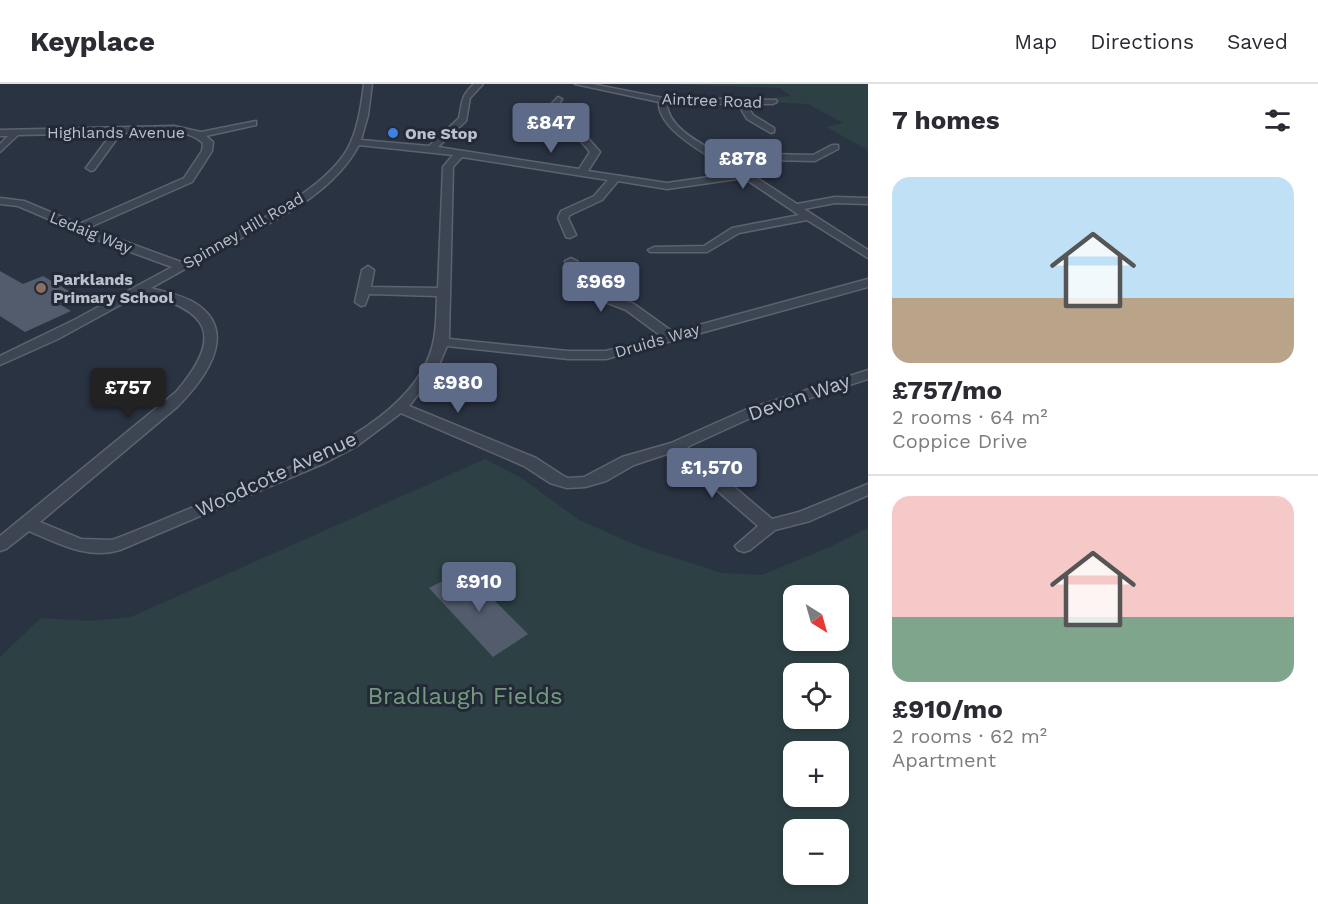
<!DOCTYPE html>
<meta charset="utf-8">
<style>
:root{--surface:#fff;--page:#f7f7f7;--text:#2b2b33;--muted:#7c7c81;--line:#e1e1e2;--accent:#5d6a88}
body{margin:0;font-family:"Work Sans",sans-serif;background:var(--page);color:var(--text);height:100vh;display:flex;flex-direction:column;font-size:22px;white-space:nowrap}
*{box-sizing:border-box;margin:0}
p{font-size:20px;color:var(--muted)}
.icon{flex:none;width:33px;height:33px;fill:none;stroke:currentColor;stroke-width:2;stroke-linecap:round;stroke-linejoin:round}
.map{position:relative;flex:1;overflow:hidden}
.drawer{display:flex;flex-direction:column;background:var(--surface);width:450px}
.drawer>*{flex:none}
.needle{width:39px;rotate:143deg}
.tools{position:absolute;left:783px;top:501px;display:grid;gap:12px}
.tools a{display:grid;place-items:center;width:66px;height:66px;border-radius:12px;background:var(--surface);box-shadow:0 3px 9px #0003;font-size:30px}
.price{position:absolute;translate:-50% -51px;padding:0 14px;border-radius:6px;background:var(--accent);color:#fff;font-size:20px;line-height:39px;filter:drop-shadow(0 2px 3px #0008)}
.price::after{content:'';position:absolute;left:50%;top:36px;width:18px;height:14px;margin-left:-9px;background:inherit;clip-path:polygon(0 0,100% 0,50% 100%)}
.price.active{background:#222;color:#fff}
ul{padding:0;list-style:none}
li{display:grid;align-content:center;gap:12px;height:318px;padding:0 24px}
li+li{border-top:2px solid var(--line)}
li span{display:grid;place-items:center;height:186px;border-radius:18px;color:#555}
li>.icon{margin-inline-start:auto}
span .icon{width:108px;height:108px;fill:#fffc;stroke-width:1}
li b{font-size:26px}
h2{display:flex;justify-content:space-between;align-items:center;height:72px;padding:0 24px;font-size:26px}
header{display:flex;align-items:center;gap:36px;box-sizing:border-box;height:84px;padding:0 30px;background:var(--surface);border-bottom:2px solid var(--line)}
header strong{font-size:28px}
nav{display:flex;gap:33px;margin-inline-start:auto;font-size:21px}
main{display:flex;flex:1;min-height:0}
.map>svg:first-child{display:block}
.green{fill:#2d4144;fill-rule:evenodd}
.building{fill:#535c6c}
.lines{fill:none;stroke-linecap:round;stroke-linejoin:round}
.street-casing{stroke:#5c636f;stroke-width:3}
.street{fill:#3e4552;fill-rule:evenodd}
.shop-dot{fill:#3f7fe0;stroke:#232a37;stroke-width:2}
.education-dot{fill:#8d6e63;stroke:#232a37;stroke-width:2}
.labels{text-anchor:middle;stroke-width:6;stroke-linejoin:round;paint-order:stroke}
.far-street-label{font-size:16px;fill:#bbc1cc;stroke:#232a37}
.far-poi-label{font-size:16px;font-weight:bold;fill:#bbc1cc;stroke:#232a37;text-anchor:start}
.street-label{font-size:20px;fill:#bbc1cc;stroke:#232a37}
.near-park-label{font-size:24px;fill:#759a7f;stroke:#232a37}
</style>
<header>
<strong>Keyplace</strong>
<nav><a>Map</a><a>Directions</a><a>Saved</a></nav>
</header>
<main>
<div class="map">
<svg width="868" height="820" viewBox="0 0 868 820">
<rect width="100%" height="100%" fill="#2a3342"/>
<g class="green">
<path d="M665,0h203v66l-42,-23 17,-4 -35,-19 -26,-1 -10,-5 19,-2 -11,-8z"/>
<path d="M485,375l38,20 56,41 64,28 79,25 40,2 68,-28 38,-19v376h-868v-247l41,-39 50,3 40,-4zM794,512h44v44h-44zM794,590h44v44h-44zM794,668h44v44h-44zM794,746h44v44h-44z"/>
</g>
<g class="building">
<path d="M0,187l23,13 20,-8 26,15 -6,3 8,5 -12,5 12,7 -46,21 -25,-16z"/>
<path d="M464,486l64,64 -35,23 -64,-69z"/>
</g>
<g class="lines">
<defs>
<path id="street" d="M364,0h8l-4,31 -7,25 68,6 30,-28c4,-17 1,-21 15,-34h9l-13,14 -4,23 -28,26 141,22 11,-17 -16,-19 -27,-17 -2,-5 13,-14 4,2 -8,14 26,16 20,23 -12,19 79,12 70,-10c-22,-14 -80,-42 -78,-71l-84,-18h17l71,14 113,2 1,2 -4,2h-27l7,11 21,13v4l-3,1 -24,-14 -9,-15 -71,-1c0,27 42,44 62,57l39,-6 45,1 19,-10h6v4l-23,12 -47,-1 -31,5 60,39 38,-7 33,1v6l-33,-1 -31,6 64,41v8l-61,-38 -68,13 -32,19h-57l-2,-2 6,-3 50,-1 28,-18 67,-13 -55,-37 -77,11 -49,-8 -16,19 -32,15 -2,3 8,17 -6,3 -4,-1 -8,-19 3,-7 33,-15 14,-16 -146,-23 -9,10 -4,172 119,12h38l55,-15 -35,-26 -49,-19 -7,-10 -5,-20 6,-3 6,3 8,24 49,19 39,28 195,-53v8l-262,72h-38l-121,-13 -11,26 -27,34 127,52 26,17 6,3 16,-1 38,-20 49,-14 74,-33 123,-40v9l-113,37 -68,31 85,72 27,-7 69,-28v11l-58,26 -35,9 -25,20 -6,2 -6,-2 -3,-4 23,-20 -85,-74 -39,13 -28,16 -21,6 -18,1 -17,-5 -26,-17 -123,-53 -44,33 -32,17 -205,87c-32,10 -63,-7 -91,-19l-23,18 -6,2v-15l176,-144c49,-57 33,-82 -34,-99l-84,46 -58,26v-9l74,-36 98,-53 -72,-26 -82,-35 -18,-2v-6l24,3 55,23 105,-46 18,-27 1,-8c-21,-18 -55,-11 -82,-10l-27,37 -3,1 -5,-3 26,-35 -94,2 -18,17v-8l8,-8h-8v-6l174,-4 27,6 55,-11v4l-50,11 7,6 -1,9 -20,31 -104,46 93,34c48,-27 137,-64 166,-112 11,-20 14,-43 17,-66zM359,61l94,10 -10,12 -5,121 -67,-1 3,-17 -6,-4 -6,4 -7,32 6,4 4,-1 4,-11 68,2c-1,28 0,50 -15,75 -37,64 -142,101 -208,128 -34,13 -67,28 -102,41l-31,-1 -41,-17 137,-115c27,-27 64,-75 18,-104 -13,-8 -29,-11 -44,-15 26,-14 51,-29 77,-43 47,-25 104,-50 131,-100z"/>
</defs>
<use href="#street" class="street-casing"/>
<use href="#street" class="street"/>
</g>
<circle class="shop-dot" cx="393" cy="49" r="6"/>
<circle class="education-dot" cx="41" cy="204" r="6"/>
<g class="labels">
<g class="far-street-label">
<text transform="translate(712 16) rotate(2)" y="6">Aintree Road</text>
<text x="116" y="54">Highlands Avenue</text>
<text transform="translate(243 146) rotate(-30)" y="6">Spinney Hill Road</text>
<text transform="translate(91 148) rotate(22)" y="6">Ledaig Way</text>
<text transform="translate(657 256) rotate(-16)" y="6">Druids Way</text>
</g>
<g class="far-poi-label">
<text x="405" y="55">One Stop</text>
<text x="53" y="201">Parklands<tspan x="53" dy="18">Primary School</tspan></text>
</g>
<g class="street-label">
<text transform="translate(799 313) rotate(-19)" y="7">Devon Way</text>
<text transform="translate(276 390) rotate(-25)" y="7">Woodcote Avenue</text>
</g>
<g class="near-park-label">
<text x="465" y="620">Bradlaugh Fields</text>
</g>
</g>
</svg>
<div class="tools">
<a><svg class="needle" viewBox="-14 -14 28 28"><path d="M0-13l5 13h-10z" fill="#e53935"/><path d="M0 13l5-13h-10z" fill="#7c7c81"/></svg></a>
<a><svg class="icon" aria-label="locate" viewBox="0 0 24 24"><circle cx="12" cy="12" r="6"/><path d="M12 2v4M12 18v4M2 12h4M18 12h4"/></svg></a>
<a>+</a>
<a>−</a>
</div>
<b class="price" style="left:551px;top:70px">£847</b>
<b class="price" style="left:743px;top:106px">£878</b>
<b class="price" style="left:601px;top:229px">£969</b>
<b class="price" style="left:458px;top:330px">£980</b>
<b class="price active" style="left:128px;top:335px">£757</b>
<b class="price" style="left:712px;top:415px">£1,570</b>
<b class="price" style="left:479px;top:529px">£910</b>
</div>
<section class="drawer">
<h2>7 homes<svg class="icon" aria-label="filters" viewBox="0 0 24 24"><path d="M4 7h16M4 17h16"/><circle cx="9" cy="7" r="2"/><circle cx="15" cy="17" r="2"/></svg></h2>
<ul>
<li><span style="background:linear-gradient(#bfe0f5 65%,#b9a48a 0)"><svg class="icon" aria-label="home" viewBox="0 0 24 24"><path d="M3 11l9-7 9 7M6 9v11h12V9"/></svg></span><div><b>£757/mo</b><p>2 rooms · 64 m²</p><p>Coppice Drive</p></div></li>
<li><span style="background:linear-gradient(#f6c9c9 65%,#7fa58c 0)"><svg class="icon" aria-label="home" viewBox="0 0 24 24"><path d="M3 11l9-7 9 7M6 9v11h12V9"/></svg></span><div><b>£910/mo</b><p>2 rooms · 62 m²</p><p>Apartment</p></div></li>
</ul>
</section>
</main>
